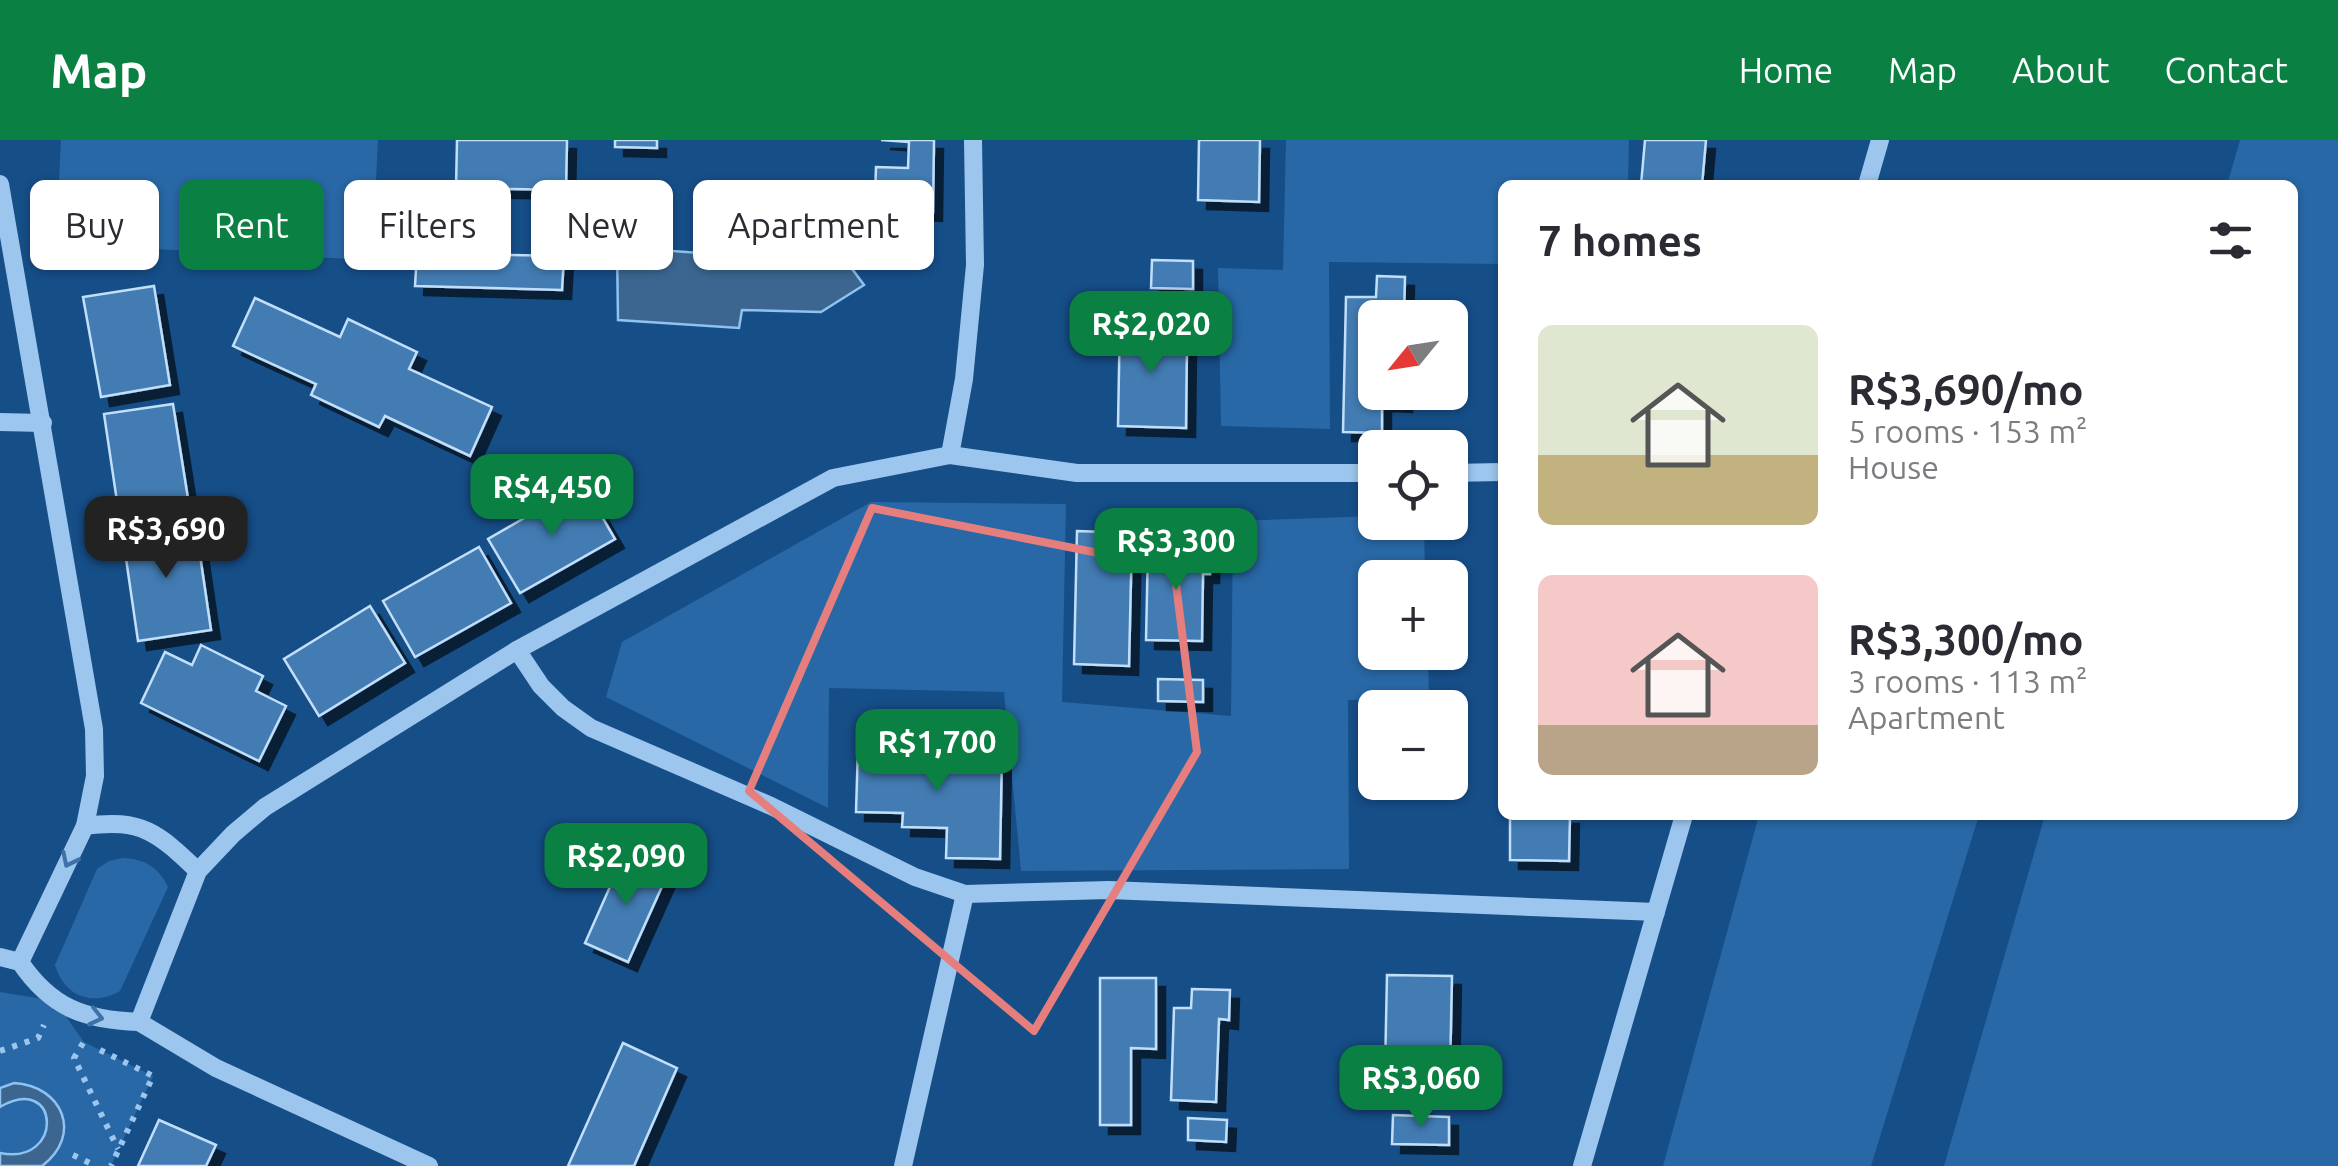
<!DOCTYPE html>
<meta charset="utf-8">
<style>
:root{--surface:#fff;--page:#f7f7f7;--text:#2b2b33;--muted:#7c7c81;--accent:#0b8043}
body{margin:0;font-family:Ubuntu,sans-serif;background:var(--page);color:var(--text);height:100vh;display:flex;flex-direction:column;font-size:38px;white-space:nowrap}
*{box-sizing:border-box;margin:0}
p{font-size:32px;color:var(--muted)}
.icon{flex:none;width:55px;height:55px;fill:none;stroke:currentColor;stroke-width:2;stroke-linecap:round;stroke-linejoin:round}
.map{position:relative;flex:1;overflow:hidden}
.sheet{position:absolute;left:1498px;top:40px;width:800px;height:640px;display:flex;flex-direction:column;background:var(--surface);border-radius:15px;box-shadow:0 2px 8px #0004}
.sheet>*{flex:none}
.top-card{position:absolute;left:30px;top:40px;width:950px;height:90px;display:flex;gap:20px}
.needle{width:65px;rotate:240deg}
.buttons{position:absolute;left:1358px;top:160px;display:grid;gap:20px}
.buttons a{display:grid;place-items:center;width:110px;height:110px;border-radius:15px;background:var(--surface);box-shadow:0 2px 8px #0004;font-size:50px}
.price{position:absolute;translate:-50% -85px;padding:0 22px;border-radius:20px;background:var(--accent);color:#fff;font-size:32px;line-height:65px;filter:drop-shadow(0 2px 5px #0008)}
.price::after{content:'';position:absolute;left:50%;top:60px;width:30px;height:22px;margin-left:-15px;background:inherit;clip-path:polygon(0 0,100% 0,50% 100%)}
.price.selected{background:#222;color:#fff}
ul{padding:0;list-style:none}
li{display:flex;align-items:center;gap:30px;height:250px;padding:0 40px}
li span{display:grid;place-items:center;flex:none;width:280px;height:200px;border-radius:15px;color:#555}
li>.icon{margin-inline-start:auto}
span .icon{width:120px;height:120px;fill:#fffc;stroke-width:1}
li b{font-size:42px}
h2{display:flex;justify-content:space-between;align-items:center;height:120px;padding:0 40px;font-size:42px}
.pill{padding:0 35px;border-radius:15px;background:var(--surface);box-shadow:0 2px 8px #0004;font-size:35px;line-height:90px}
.pill.selected{background:var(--accent);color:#fff}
header{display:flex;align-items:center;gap:60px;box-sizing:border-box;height:140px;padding:0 50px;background:var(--accent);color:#fff}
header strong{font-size:48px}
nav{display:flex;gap:55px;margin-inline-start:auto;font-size:35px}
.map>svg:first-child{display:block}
.green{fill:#2868a6}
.water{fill:#3c6690;stroke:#8ec2f1;stroke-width:2.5}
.building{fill:#437bb3;stroke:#c2dffa;stroke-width:2.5;filter:url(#shadow)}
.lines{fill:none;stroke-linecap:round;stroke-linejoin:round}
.path{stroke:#9cc6ee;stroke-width:6;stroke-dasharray:5 8;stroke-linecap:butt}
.minor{stroke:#9cc6ee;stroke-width:18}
.oneway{stroke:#3e72a7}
.marked{fill:none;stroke:#e67e7e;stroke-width:8;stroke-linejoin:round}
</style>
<header>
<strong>Map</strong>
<nav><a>Home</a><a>Map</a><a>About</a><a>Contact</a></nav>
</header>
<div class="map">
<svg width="2338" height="1026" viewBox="0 0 2338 1026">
<defs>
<filter id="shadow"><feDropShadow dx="9" dy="9" stdDeviation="0" flood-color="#0009"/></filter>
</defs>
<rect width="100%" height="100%" fill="#164e88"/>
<g class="green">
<path d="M61,0h317l-6,120 -316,-16z"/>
<path d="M1286,0h343l-1,45h-126v79l-173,-2 1,167 -109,-3 -3,-158 65,2z"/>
<path d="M2240,0h98v1026h-394l101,-351h247v-630h-65z"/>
<path d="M871,362l195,2 -4,198 169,14 2,-195 142,-5v6l49,1 1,54 -50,1v74l53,1 1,46 -81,1 1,169 -328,2 -17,-179 -175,-4 -1,120 -222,-111 16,-55z"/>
<path d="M1759,675h220l-108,351h-208z"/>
<path d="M123,718c22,1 35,9 45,29l-48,104c-28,16 -56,5 -65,-26l42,-96 12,-8z"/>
<path d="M0,852l55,9 29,41 69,34 -42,90h-111z"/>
</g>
<g class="water">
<path d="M786,60l87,4 13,21 -45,29 23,31 -43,27 -79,-2 -3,18 -121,-8 -1,-73 83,6z"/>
<path d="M14,943c49,3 69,52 28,83h-42v-13c65,13 60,-81 0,-46v-19z"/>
</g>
<g class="building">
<path d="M457,0h110l-1,50 -110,-2z"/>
<path d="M615,0h42v8l-42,-1z"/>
<path d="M881,0h53l-1,72 -37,-2v-13h-21l1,-30 32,1 1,-26z"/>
<path d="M1199,0h61l-1,62 -61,-2z"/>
<path d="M1645,0h61l-4,45h-61z"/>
<path d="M417,113l147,3 -2,34 -147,-4z"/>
<path d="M1152,120l41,1v28l-42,-1z"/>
<path d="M1377,136l28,1 -1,41h-29v74h28v11l-21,-1v31l-39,-1 3,-135h30z"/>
<path d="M154,146l16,99 -69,12 -18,-100z"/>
<path d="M255,158l85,39 8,-18 69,33 -8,17 83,38 -22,49 -85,-40 -6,11 -68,-32 5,-11 -83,-38z"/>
<path d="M1120,174l40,1 -1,26 28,1 -1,86 -68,-2z"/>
<path d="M173,264l16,101 -70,10 -15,-101z"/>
<path d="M583,344l32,55 -95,54 -32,-54z"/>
<path d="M195,381l16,109 -73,11 -16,-110z"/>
<path d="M1077,391l55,2 -3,133 -55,-2z"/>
<path d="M479,407l32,56 -96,54 -32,-56z"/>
<path d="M1148,407l63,2 -1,25h-7l-1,67 -56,-1z"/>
<path d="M370,466l35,57 -86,53 -35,-57z"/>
<path d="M201,505l62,31 -7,15 30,15 -27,55 -118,-58 24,-51 27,13z"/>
<path d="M1158,539l45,1v22l-45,-1z"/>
<path d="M858,607l144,5 -2,107 -54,-1 1,-30 -45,-1 1,-14 -47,-1z"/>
<path d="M1510,675h60l-1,46 -59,-1z"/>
<path d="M625,713l43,20 -40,89 -43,-19z"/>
<path d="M1387,835l65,1 -2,96 -65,-1z"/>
<path d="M1100,838h56v71l-25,-1v77h-31z"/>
<path d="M1192,849l38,1 -1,30 -10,-1 -3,83 -45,-2 3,-92h17z"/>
<path d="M623,903l54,25 -43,98h-66z"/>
<path d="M1393,975l56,2v28l-57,-1z"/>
<path d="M1188,978l39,2 -1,22 -38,-2z"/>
<path d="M159,980l57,25 -10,21h-68z"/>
</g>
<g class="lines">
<g class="path">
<path d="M83,903l-9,15 44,91"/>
<path d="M100,910l53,26 -42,90"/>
<path d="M0,911l38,-13 6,-13"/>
<path d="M73,1015l23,11"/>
</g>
<g class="minor">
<path d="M0,44l94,545 1,47 -10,50"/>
<path d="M1867,45l13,-45"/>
<path d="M0,282l43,1"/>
<path d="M950,315l127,18h298"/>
<path d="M1450,333l52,-1"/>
<path d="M517,510l24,36 22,22 28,20 180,78 144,71 50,17 144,-4 547,22"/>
<path d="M0,817l20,5c31,46 65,58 119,60l59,-151 35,-37 32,-27 252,-157 316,-172 117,-23 14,-76 11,-114 -2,-125"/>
<path d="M20,822l65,-136c57,-8 73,7 113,45"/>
<path d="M139,882l77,46 213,98"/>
<path d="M903,1026l62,-272"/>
<path d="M1582,1026l102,-351"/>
</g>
</g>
<defs><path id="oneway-chevron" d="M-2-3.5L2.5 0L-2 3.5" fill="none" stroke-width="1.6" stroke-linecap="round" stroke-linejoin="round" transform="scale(2.5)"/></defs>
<g class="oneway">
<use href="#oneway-chevron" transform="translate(69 720) rotate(116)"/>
<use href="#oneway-chevron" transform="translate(96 877) rotate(13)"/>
</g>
<path class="marked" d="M872,368l302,60 23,184 -163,279 -285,-240z"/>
</svg>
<div class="buttons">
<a><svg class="needle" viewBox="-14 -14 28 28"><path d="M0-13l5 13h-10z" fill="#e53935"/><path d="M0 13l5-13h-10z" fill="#7c7c81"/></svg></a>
<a><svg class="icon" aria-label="locate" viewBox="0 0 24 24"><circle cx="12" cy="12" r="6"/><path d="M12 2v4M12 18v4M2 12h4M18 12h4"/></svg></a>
<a>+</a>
<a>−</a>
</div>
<b class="price" style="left:1151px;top:236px">R$2,020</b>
<b class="price" style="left:552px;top:399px">R$4,450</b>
<b class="price selected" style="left:166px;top:441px">R$3,690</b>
<b class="price" style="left:1176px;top:453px">R$3,300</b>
<b class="price" style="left:937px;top:654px">R$1,700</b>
<b class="price" style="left:626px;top:768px">R$2,090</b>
<b class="price" style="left:1421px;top:990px">R$3,060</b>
<div class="top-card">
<a class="pill">Buy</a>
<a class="pill selected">Rent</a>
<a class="pill">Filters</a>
<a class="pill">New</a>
<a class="pill">Apartment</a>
</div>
<section class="sheet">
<h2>7 homes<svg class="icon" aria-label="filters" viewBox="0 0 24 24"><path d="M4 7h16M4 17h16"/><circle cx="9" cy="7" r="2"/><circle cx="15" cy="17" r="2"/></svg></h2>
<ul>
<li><span style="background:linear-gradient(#dfe7d0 65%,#c2b280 0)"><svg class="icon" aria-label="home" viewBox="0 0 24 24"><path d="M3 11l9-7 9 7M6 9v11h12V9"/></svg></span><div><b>R$3,690/mo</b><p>5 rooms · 153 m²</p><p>House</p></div></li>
<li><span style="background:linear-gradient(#f6c9c9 75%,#b9a48a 0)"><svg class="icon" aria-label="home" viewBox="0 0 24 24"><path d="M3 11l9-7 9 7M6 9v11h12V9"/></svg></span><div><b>R$3,300/mo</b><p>3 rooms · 113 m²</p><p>Apartment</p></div></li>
</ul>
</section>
</div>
